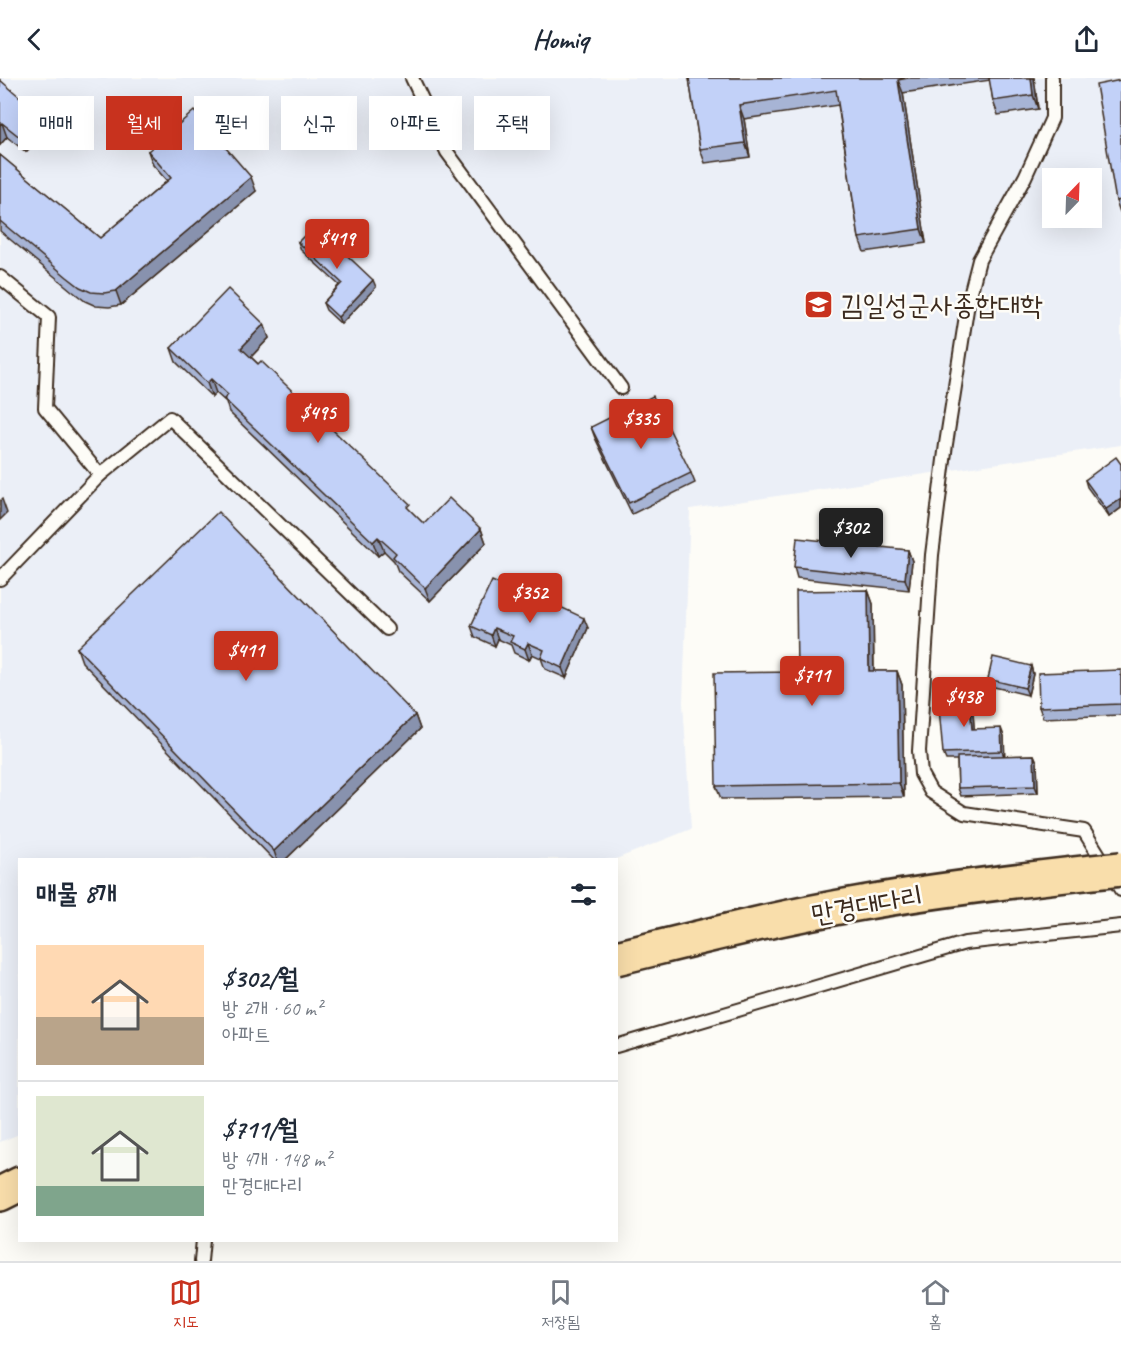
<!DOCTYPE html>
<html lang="ko">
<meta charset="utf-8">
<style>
:root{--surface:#fff;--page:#f6f6f7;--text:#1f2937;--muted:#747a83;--line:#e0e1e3;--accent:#c8321e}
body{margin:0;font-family:Caveat,"Poor Story",sans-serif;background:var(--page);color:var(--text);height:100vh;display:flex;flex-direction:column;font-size:22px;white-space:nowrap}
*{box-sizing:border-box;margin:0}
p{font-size:20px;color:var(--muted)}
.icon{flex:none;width:33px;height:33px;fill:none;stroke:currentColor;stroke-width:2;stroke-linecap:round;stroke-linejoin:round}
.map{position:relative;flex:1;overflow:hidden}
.sheet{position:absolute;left:18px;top:780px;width:600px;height:384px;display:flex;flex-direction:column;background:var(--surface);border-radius:0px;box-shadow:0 6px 24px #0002}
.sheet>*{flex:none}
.banner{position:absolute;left:18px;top:18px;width:600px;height:54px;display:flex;gap:12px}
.needle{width:39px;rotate:23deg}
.tools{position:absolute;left:1042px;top:90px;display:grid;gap:12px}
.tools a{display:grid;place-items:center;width:60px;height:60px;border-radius:0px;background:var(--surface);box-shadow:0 6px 24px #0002;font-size:30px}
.price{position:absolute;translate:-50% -51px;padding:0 14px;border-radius:6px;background:var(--accent);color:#fff;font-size:20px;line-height:39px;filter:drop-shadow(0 2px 3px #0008)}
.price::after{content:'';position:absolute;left:50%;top:36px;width:18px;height:14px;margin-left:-9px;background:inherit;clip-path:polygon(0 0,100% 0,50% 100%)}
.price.on{background:#222;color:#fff}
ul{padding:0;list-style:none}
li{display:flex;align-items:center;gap:18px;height:150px;padding:0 18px}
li+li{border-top:2px solid var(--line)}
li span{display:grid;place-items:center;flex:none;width:168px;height:120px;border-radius:0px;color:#555}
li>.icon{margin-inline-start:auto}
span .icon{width:72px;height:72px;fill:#fffc;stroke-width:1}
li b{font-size:26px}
h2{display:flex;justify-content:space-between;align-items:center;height:72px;padding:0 18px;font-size:26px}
.chip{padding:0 21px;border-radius:0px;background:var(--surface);box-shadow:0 6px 24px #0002;font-size:21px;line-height:54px}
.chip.on{background:var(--accent);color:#fff}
header{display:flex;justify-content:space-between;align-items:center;height:78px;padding:0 18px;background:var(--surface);font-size:27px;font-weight:600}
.menu{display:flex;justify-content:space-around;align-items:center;height:84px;border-top:2px solid var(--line);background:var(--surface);font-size:16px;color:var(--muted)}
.menu a{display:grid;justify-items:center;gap:3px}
.menu .on{color:var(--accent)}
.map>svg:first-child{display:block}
.built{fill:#ebeff7;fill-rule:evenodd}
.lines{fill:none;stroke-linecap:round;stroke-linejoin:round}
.service-casing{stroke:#3b2a1e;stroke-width:16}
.trunk-casing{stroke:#3b2a1e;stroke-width:38}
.service{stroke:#fdfcf7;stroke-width:12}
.trunk{stroke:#f9deab;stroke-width:33}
.trunk-bridge-casing{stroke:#3b2a1e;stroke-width:38;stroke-linecap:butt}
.trunk-bridge{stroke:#f9deab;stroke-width:33}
.wall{fill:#a7b4d5;stroke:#3b2a1e;stroke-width:1.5}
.shaded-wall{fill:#8892ae;stroke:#3b2a1e;stroke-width:1.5}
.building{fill:#c2d1f8;stroke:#3b2a1e;stroke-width:1.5}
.labels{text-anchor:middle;stroke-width:5;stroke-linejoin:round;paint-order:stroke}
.poi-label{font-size:28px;fill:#3b2a1e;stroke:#fdfcf7;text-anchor:start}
.street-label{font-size:28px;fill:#3b2a1e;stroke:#fdfcf7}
</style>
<header><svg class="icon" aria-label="back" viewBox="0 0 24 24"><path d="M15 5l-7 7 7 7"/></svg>Homiq<svg class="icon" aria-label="share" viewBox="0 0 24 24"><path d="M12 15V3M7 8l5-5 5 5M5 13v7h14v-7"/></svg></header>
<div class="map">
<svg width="1121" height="1183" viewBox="0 0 1121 1183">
<rect width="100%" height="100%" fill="#fdfcf7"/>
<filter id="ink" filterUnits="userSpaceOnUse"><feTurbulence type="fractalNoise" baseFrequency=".0167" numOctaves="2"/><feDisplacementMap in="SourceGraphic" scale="12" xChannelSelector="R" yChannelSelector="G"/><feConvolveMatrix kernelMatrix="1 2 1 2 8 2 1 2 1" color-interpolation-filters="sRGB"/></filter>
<g filter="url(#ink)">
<path class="built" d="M0,0h1121v367l-431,64 -7,193 8,127 -75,30 -596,1 -1,274 -19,8zM1053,100h39v40h-39z"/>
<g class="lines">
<defs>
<g id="service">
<path d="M412,0l35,74 174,236"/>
<path d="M1052,0v40l-27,59 -46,83 -11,43 -22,141 -14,111 -13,196 2,23 10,18 33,21 120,18 37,59"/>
<path d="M0,199l49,40 -4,91 55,67"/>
<path d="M0,501l100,-104 70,-57 217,211"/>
<path d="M616,968l349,-103 156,-17"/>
<path d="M201,1183l2,-21"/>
</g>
<path id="trunk" d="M0,1116l20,-10"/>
</defs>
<use href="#service" class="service-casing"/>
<use href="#trunk" class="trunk-casing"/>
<use href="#service" class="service"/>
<use href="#trunk" class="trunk"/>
<defs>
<path id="trunk-bridge" d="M616,880c82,-20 163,-41 246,-55 86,-15 173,-25 259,-34"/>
</defs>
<use href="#trunk-bridge" class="trunk-bridge-casing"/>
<use href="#trunk-bridge" class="trunk-bridge"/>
</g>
<g class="wall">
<path d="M689,0h345l4,31 -40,6 -5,-14 -3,-21 -87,13 23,150 -62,9 -5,-14 -21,-133 -94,14 6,38 -45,6 -5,-14z"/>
<path d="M0,2l46,49 -20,23 -19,-15 -7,8z"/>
<path d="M1121,2v132h-1l-4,-11z"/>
<path d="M148,73l108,40 -135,114 -12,2 -13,-1 -11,-5 -13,-10 -72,-60v-76l100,83 67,-57 -14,-16z"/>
<path d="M298,164l78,45 -35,37 -15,-14 -3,-7 16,-18 -38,-35z"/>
<path d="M264,246l5,14 -18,19 173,167 57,5 5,14 -56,58 -32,-30 -4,-10 -10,-10 -6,5 -149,-144 -3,-10 -10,-9 -4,4 -36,-35 -5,-14z"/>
<path d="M591,349l100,46 4,10 -63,31 -37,-76z"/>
<path d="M1121,386v44l-12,9 -22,-30 -2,-7z"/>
<path d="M908,472l4,11 -3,29 -112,-12 -3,-11z"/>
<path d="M512,512l4,10 -3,7 14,7 61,14 -22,50 -21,-9 -4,-11 -9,-4 -3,6 -15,-7 -3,-8 -13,-6 -3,7 -20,-9 -4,-11z"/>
<path d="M868,512l5,14 1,67h23l5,14 2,112 -183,2 -5,-13 81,-114z"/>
<path d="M77,570l338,67 5,14 -135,131h-11l-192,-198z"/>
<path d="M1031,588l2,8 -5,21 -38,-9 -2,-7z"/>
<path d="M1121,592v45l-78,3 -4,-11z"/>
<path d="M969,616l3,7 2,28 30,7v20l30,-1 3,7 1,31 -77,3 -3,-8 -1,-28h-11l-3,-7z"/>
</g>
<g class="shaded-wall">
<path d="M1031,0h3l4,31 -5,-14z"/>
<path d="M898,2l5,13 23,150 -5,-14z"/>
<path d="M739,27l5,14 6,38 -5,-14z"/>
<path d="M41,37l5,14 -20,23 -5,-14z"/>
<path d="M2,45l5,14 -7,8v-20z"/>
<path d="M251,99l5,14 -135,114 -5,-14z"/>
<path d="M373,202l3,7 -35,37 -3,-7z"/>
<path d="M264,246l5,14 -23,24 -5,-14z"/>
<path d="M211,301l5,14 -4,4 -5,-14z"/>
<path d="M2,421l5,14 -7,7v-19z"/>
<path d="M1121,421v9l-12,9 -3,-8z"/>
<path d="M481,451l5,14 -56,58 -5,-13z"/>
<path d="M378,459l6,14 -6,5 -5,-14z"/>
<path d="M908,472l4,11 -3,29 -4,-11z"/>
<path d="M512,512l4,10 -7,15 -4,-11z"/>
<path d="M868,512l5,14 1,81 -5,-14z"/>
<path d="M584,540l4,10 -22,50 -4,-10z"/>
<path d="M494,550l4,11 -3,7 -4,-11z"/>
<path d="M528,565l4,11 -3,6 -4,-11z"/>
<path d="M1031,588l2,8 -5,21 -3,-7z"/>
<path d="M897,593l5,14 2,112 -5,-14z"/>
<path d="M969,616l3,7 3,35 -3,-7z"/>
<path d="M415,637l5,14 -135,131h-8l-3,-9z"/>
<path d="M1001,650l3,8 1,23 -3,-8z"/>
<path d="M1034,677l3,7 1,31 -3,-7z"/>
</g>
<g class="building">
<path d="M689,0h219l-10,2 23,149 -62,9 -23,-148 -97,15 6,38 -45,6z"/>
<path d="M989,0h42l2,17 -40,6z"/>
<path d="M0,2l41,35 -20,23 -19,-15 -2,2z"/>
<path d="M1121,2v120l-5,1 -20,-116z"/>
<path d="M194,33l57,66 -135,114 -12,2 -13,-1 -11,-5 -13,-10 -67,-56v-66l100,83 71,-60 -23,-27z"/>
<path d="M315,147l58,55 -35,37 -15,-14 19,-20 -44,-41z"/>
<path d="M228,211l36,35 -23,24 17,16 3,-3 149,143 -3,3 17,17 25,-26 32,31 -56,59 -32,-31 3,-4 -18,-16 -5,5 -149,-143 4,-4 -17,-16 -4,4 -36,-35z"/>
<path d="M653,318l38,77 -62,30 -38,-76z"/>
<path d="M1116,379l5,7v35l-15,10 -21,-29z"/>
<path d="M218,434l197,203 -141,136 -197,-203z"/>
<path d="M797,460l111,12 -3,29 -111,-12z"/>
<path d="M492,503l20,9 -7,14 22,10 8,-19 49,23 -22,50 -21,-10 3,-8 -16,-7 -3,6 -15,-7 3,-6 -19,-8 -3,7 -20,-9z"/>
<path d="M868,512l1,81h28l2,112 -183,3 -2,-113 83,-1 -1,-81z"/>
<path d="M993,579l38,9 -6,22 -37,-9z"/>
<path d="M1121,592v34l-82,3 -1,-34z"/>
<path d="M969,616l3,35 29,-1 1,23 -59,2 -5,-56z"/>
<path d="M1034,677l1,31 -77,2 -1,-31z"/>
</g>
</g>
<defs>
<symbol id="university-square" viewBox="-11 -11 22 22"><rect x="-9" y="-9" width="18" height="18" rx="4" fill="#c8321e" stroke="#fdfcf7"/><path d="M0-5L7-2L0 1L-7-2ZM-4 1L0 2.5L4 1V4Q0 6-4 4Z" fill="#fff"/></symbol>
</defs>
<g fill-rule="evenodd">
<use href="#university-square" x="802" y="210" width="33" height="33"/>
</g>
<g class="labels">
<g class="poi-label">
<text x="840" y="236">김일성군사종합대학</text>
</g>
<g class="street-label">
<text transform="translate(867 826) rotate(-10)" y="10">만경대다리</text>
</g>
</g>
</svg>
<div class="tools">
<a><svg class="needle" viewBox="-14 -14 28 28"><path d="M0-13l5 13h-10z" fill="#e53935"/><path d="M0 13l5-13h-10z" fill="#747a83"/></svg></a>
</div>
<b class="price" style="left:337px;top:192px">$419</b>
<b class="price" style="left:318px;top:366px">$495</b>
<b class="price" style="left:641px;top:372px">$335</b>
<b class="price on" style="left:851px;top:481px">$302</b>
<b class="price" style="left:530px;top:546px">$352</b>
<b class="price" style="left:246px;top:604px">$411</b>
<b class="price" style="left:812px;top:629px">$711</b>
<b class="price" style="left:964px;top:650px">$438</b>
<div class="banner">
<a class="chip">매매</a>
<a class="chip on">월세</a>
<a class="chip">필터</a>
<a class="chip">신규</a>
<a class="chip">아파트</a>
<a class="chip">주택</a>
</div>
<section class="sheet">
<h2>매물 8개<svg class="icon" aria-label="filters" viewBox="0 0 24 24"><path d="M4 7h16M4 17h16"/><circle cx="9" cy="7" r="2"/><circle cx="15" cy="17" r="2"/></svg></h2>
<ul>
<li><span style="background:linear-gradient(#ffd9b3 60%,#b9a48a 0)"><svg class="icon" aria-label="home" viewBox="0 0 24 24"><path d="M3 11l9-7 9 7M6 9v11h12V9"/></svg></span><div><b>$302/월</b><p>방 2개 · 60 m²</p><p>아파트</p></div></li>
<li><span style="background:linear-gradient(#dfe7d0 75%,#7fa58c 0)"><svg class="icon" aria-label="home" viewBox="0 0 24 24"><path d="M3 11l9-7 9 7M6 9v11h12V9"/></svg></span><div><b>$711/월</b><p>방 4개 · 148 m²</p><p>만경대다리</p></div></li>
</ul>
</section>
</div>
<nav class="menu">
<a class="on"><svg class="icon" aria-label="map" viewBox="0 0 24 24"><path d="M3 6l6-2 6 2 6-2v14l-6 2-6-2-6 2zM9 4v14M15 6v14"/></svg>지도</a>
<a><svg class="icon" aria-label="saved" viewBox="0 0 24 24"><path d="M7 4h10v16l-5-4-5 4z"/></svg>저장됨</a>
<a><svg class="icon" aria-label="home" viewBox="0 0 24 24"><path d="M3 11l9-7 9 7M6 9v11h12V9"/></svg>홈</a>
</nav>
